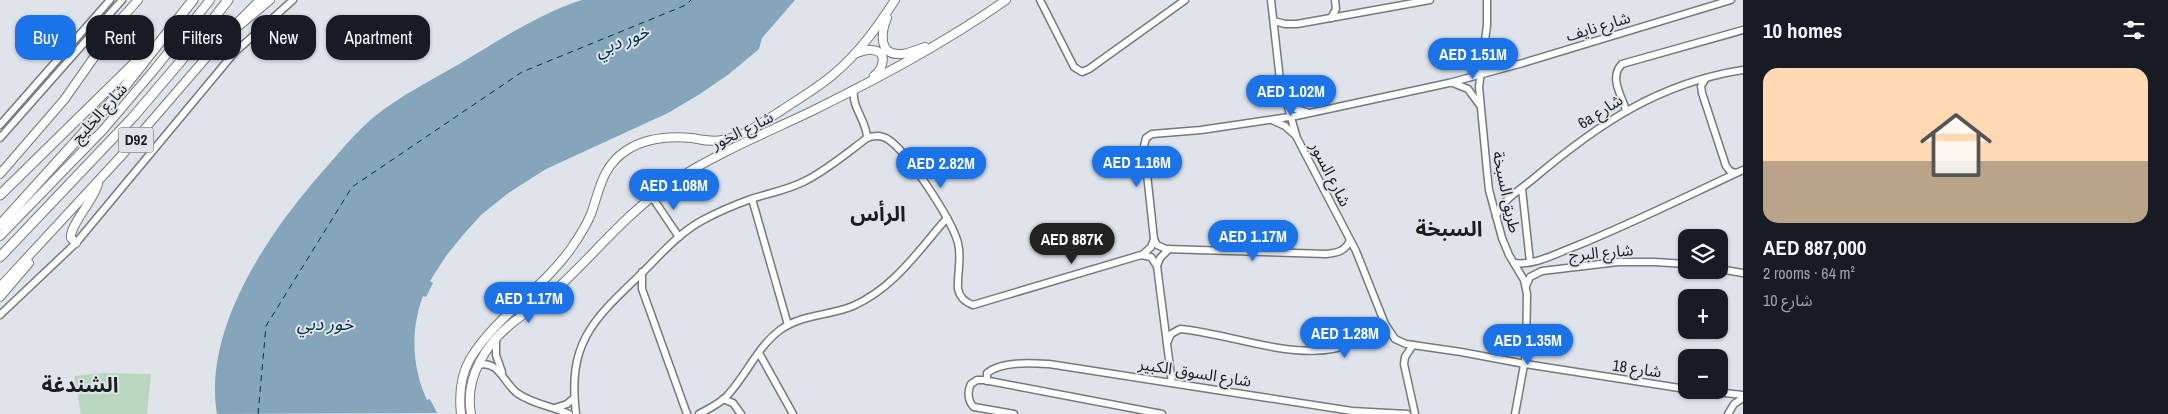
<!DOCTYPE html>
<meta charset="utf-8">
<style>
:root{--surface:#171b24;--page:#242831;--text:#f1f3f6;--muted:#9ea1a6;--line:#363941;--accent:#1a73e8}
body{margin:0;font-family:"Archivo Narrow","Noto Sans Arabic",sans-serif;background:var(--page);color:var(--text);height:100vh;display:flex;flex-direction:column;font-size:19px;white-space:nowrap}
*{box-sizing:border-box;margin:0}
p{font-size:16px;color:var(--muted)}
.icon{flex:none;width:28px;height:28px;fill:none;stroke:currentColor;stroke-width:2;stroke-linecap:round;stroke-linejoin:round}
.map{position:relative;flex:1;overflow:hidden}
.side{display:flex;flex-direction:column;background:var(--surface);width:425px}
.side>*{flex:none}
.hud{position:absolute;left:15px;top:15px;width:475px;height:45px;display:flex;gap:10px}
.tools{position:absolute;left:1678px;top:229px;display:grid;gap:10px}
.tools a{display:grid;place-items:center;width:50px;height:50px;border-radius:10px;background:var(--surface);box-shadow:0 1px 4px #0004;font-size:25px}
.price{position:absolute;translate:-50% -42px;padding:0 11px;border-radius:18px;background:var(--accent);color:#fff;font-size:16px;line-height:32px;filter:drop-shadow(0 1px 2px #0008)}
.price::after{content:'';position:absolute;left:50%;top:30px;width:15px;height:11px;margin-left:-8px;background:inherit;clip-path:polygon(0 0,100% 0,50% 100%)}
.price.current{background:#222;color:#fff}
ul{padding:0;list-style:none}
li{display:grid;align-content:center;gap:10px;height:265px;padding:0 20px}
li+li{border-top:1px solid var(--line)}
li span{display:grid;place-items:center;height:155px;border-radius:15px;color:#555}
li>.icon{margin-inline-start:auto}
span .icon{width:90px;height:90px;fill:#fffc;stroke-width:1}
li b{font-size:21px}
h2{display:flex;justify-content:space-between;align-items:center;height:60px;padding:0 20px;font-size:21px}
.chip{padding:0 18px;border-radius:15px;background:var(--surface);box-shadow:0 1px 4px #0004;font-size:18px;line-height:45px}
.chip.current{background:var(--accent);color:#fff}
main{display:flex;flex:1;min-height:0}
.map>svg:first-child{display:block}
.green{fill:#b9d7bf}
.water{fill:#84a5ba}
.lines{fill:none;stroke-linecap:round;stroke-linejoin:round}
.ferry{stroke:#002f46;stroke-width:1;stroke-dasharray:6 5;stroke-linecap:butt}
.minor-casing{stroke:#74797f;stroke-width:9}
.major-casing{stroke:#74797f;stroke-width:10}
.highway-casing{stroke:#74797f;stroke-width:11}
.minor{stroke:#fff;stroke-width:6}
.major{stroke:#fff;stroke-width:8}
.highway{stroke:#fff;stroke-width:9}
.labels{text-anchor:middle;stroke-width:4;stroke-linejoin:round;paint-order:stroke}
.shield{fill:#dfe4eb;stroke:#56595c;stroke-width:1}
.shield-label{font-size:15px;font-weight:bold;fill:#1b1d1f}
.street-label{font-size:16px;fill:#1b1d1f;stroke:#dfe4eb}
.water-label{font-size:18px;font-style:italic;fill:#002f46;stroke:#dfe4eb}
.district-label{font-size:21px;font-weight:bold;fill:#1b1d1f;stroke:#dfe4eb}
</style>
<main>
<div class="map">
<svg width="1743" height="414" viewBox="0 0 1743 414">
<rect width="100%" height="100%" fill="#dfe4eb"/>
<path class="green" d="M104,373l47,1 -4,40h-66l-7,-38z"/>
<path class="water" d="M582,0h213l-33,38 -3,11 -30,25 -29,20 -32,19 -122,56 -39,25 -26,21 -18,20 -17,21 -16,25 3,2 -7,14 -3,-1c-13,35 -11,71 4,104l3,-1 7,14 -220,1c-15,-89 57,-189 113,-251 14,-16 28,-33 44,-46 27,-22 58,-37 87,-54 39,-23 77,-49 121,-63z"/>
<g class="lines">
<path class="ferry" d="M258,414l8,-88 86,-139 170,-115 164,-67 5,-5"/>
<defs>
<g id="minor">
<path d="M1040,0l34,67 8,5 7,-3 96,-69"/>
<path d="M1271,0l9,80 17,58 59,113 29,73 10,15 11,5 55,8 64,12 161,25"/>
<path d="M1487,0v25l-8,62 8,84 2,19 13,48 7,17 15,25 3,14 -1,60 -11,60"/>
<path d="M1331,18l5,-9 -1,-9"/>
<path d="M1274,21l11,3h12l133,-24"/>
<path d="M1484,47c4,11 11,18 23,19"/>
<path d="M1706,78l-5,8 1,7 24,73 4,5 6,2"/>
<path d="M1453,83l15,6 11,15"/>
<path d="M854,90c-3,17 13,31 13,48"/>
<path d="M1285,101l10,8 11,3"/>
<path d="M1626,110c-5,-15 -17,-33 -4,-46l121,-34"/>
<path d="M1272,120l13,6 10,9"/>
<path d="M0,125l110,-125"/>
<path d="M0,138l122,-138"/>
<path d="M1522,189l8,73"/>
<path d="M652,197l27,40"/>
<path d="M752,199l36,126"/>
<path d="M1496,216c6,-16 24,-26 37,-37 64,-54 125,-96 210,-109"/>
<path d="M1154,239l3,6 9,4 160,5c11,-1 20,-3 24,-14"/>
<path d="M1169,249l-9,9 -3,8 15,117"/>
<path d="M1142,255l9,-8 3,-8 -10,-93 2,-8 6,-4 49,-4 95,-14 153,-33 74,-20 208,-63"/>
<path d="M1514,263c20,3 43,-10 62,-17 57,-23 111,-50 167,-76"/>
<path d="M1719,269l24,4"/>
<path d="M642,272v17l45,125"/>
<path d="M1526,286l4,-9 12,-6 76,-9h37l31,2"/>
<path d="M0,315l76,-72 158,-190 59,-53"/>
<path d="M496,339v16l6,17"/>
<path d="M1167,343l4,-9 9,-5c70,7 144,48 205,-5"/>
<path d="M1413,345l-8,12 -1,7 11,50"/>
<path d="M759,353l34,61"/>
<path d="M478,365c21,-5 25,17 39,28 15,11 35,13 52,21"/>
<path d="M987,381v-8c15,-12 44,-10 62,-9l303,47 55,3"/>
<path d="M1697,390l46,5"/>
<path d="M723,399l10,4 8,11"/>
<path d="M555,408l12,-4 7,-6"/>
<path d="M576,414c-9,-73 18,-95 67,-142 19,-19 36,-39 60,-52 15,-8 31,-15 48,-21 18,-6 37,-9 54,-18 22,-11 42,-28 62,-43 8,-3 15,-3 22,2 19,13 63,80 69,103 4,16 -1,30 0,46 2,9 7,13 15,16l168,-50 10,2 6,9"/>
<path d="M699,414c9,-5 18,-9 26,-16 21,-21 31,-50 55,-68 22,-16 49,-14 73,-24 41,-18 65,-55 94,-88"/>
<path d="M1014,414l-40,-7c-6,-5 -7,-16 -3,-23l6,-4h7l178,34"/>
<path d="M1728,414l6,-10 9,-6"/>
</g>
<g id="major">
<path d="M887,18c-6,14 -9,38 14,36 8,0 16,-5 24,-7"/>
<path d="M240,25l30,-25"/>
<path d="M856,53c5,-1 10,-4 16,-3 17,1 11,19 2,26"/>
<path d="M0,174l64,-74 57,-81 17,-19"/>
<path d="M0,236l103,-106 51,-60 56,-70"/>
<path d="M76,243l-5,-5c-2,-12 23,-38 27,-54"/>
<path d="M0,287l123,-133 107,-124 30,-30"/>
<path d="M0,297l29,-34"/>
<path d="M461,414c-2,-18 0,-39 9,-55 27,-44 73,-70 102,-112 7,-10 14,-21 19,-33 9,-25 11,-48 36,-64 19,-12 43,-14 65,-12 11,2 20,4 30,2 22,-3 39,-17 57,-28 19,-13 39,-24 56,-39 24,-20 43,-47 60,-73"/>
<path d="M471,414c-7,-37 16,-72 45,-94 11,-8 23,-15 33,-24 43,-38 77,-84 125,-115 43,-28 92,-48 138,-70 67,-33 133,-68 194,-111"/>
</g>
<g id="highway">
<path d="M0,195l151,-148"/>
<path d="M0,225l122,-135 71,-90"/>
<path d="M0,257l134,-141 46,-54 48,-62"/>
</g>
</defs>
<use href="#minor" class="minor-casing"/>
<use href="#major" class="major-casing"/>
<use href="#highway" class="highway-casing"/>
<use href="#minor" class="minor"/>
<use href="#major" class="major"/>
<use href="#highway" class="highway"/>
</g>
<g class="labels">
<rect class="shield" x="118.5" y="127.5" width="35" height="25" rx="4"/>
<g class="shield-label">
<text x="136" y="145">D92</text>
</g>
<g class="street-label">
<text transform="translate(1598 26) rotate(-17)" y="6">شارع نايف</text>
<text transform="translate(1600 111) rotate(-33)" y="6">6a شارع</text>
<text transform="translate(99 113) rotate(-48)" y="6">شارع الخليج</text>
<text transform="translate(742 130) rotate(-26)" y="6">شارع الخور</text>
<text transform="translate(1331 174) rotate(63)" y="6">شارع السور</text>
<text transform="translate(1507 192) rotate(78)" y="6">طريق السبخة</text>
<text transform="translate(1601 252) rotate(-5)" y="6">شارع البرج</text>
<text transform="translate(1637 368) rotate(8)" y="6">شارع 18</text>
<text transform="translate(1195 372) rotate(9)" y="6">شارع السوق الكبير</text>
</g>
<g class="water-label">
<text transform="translate(622 41) rotate(-22)" y="6">خور دبي</text>
<text x="325" y="330">خور دبي</text>
</g>
<g class="district-label">
<text x="878" y="221">الرأس</text>
<text x="1449" y="236">السبخة</text>
<text x="80" y="392">الشندغة</text>
</g>
</g>
</svg>
<div class="tools">
<a><svg class="icon" aria-label="layers" viewBox="0 0 24 24"><path d="M12 4l9 5-9 5-9-5zM3 14l9 5 9-5"/></svg></a>
<a>+</a>
<a>−</a>
</div>
<b class="price" style="left:1473px;top:80px">AED 1.51M</b>
<b class="price" style="left:1291px;top:117px">AED 1.02M</b>
<b class="price" style="left:1137px;top:188px">AED 1.16M</b>
<b class="price" style="left:941px;top:189px">AED 2.82M</b>
<b class="price" style="left:674px;top:211px">AED 1.08M</b>
<b class="price" style="left:1253px;top:262px">AED 1.17M</b>
<b class="price current" style="left:1072px;top:265px">AED 887K</b>
<b class="price" style="left:529px;top:324px">AED 1.17M</b>
<b class="price" style="left:1345px;top:359px">AED 1.28M</b>
<b class="price" style="left:1528px;top:366px">AED 1.35M</b>
<div class="hud">
<a class="chip current">Buy</a>
<a class="chip">Rent</a>
<a class="chip">Filters</a>
<a class="chip">New</a>
<a class="chip">Apartment</a>
</div>
</div>
<section class="side">
<h2>10 homes<svg class="icon" aria-label="filters" viewBox="0 0 24 24"><path d="M4 7h16M4 17h16"/><circle cx="9" cy="7" r="2"/><circle cx="15" cy="17" r="2"/></svg></h2>
<ul>
<li><span style="background:linear-gradient(#ffd9b3 60%,#b9a48a 0)"><svg class="icon" aria-label="home" viewBox="0 0 24 24"><path d="M3 11l9-7 9 7M6 9v11h12V9"/></svg></span><div><b>AED 887,000</b><p>2 rooms · 64 m²</p><p>شارع 10</p></div></li>
</ul>
</section>
</main>
